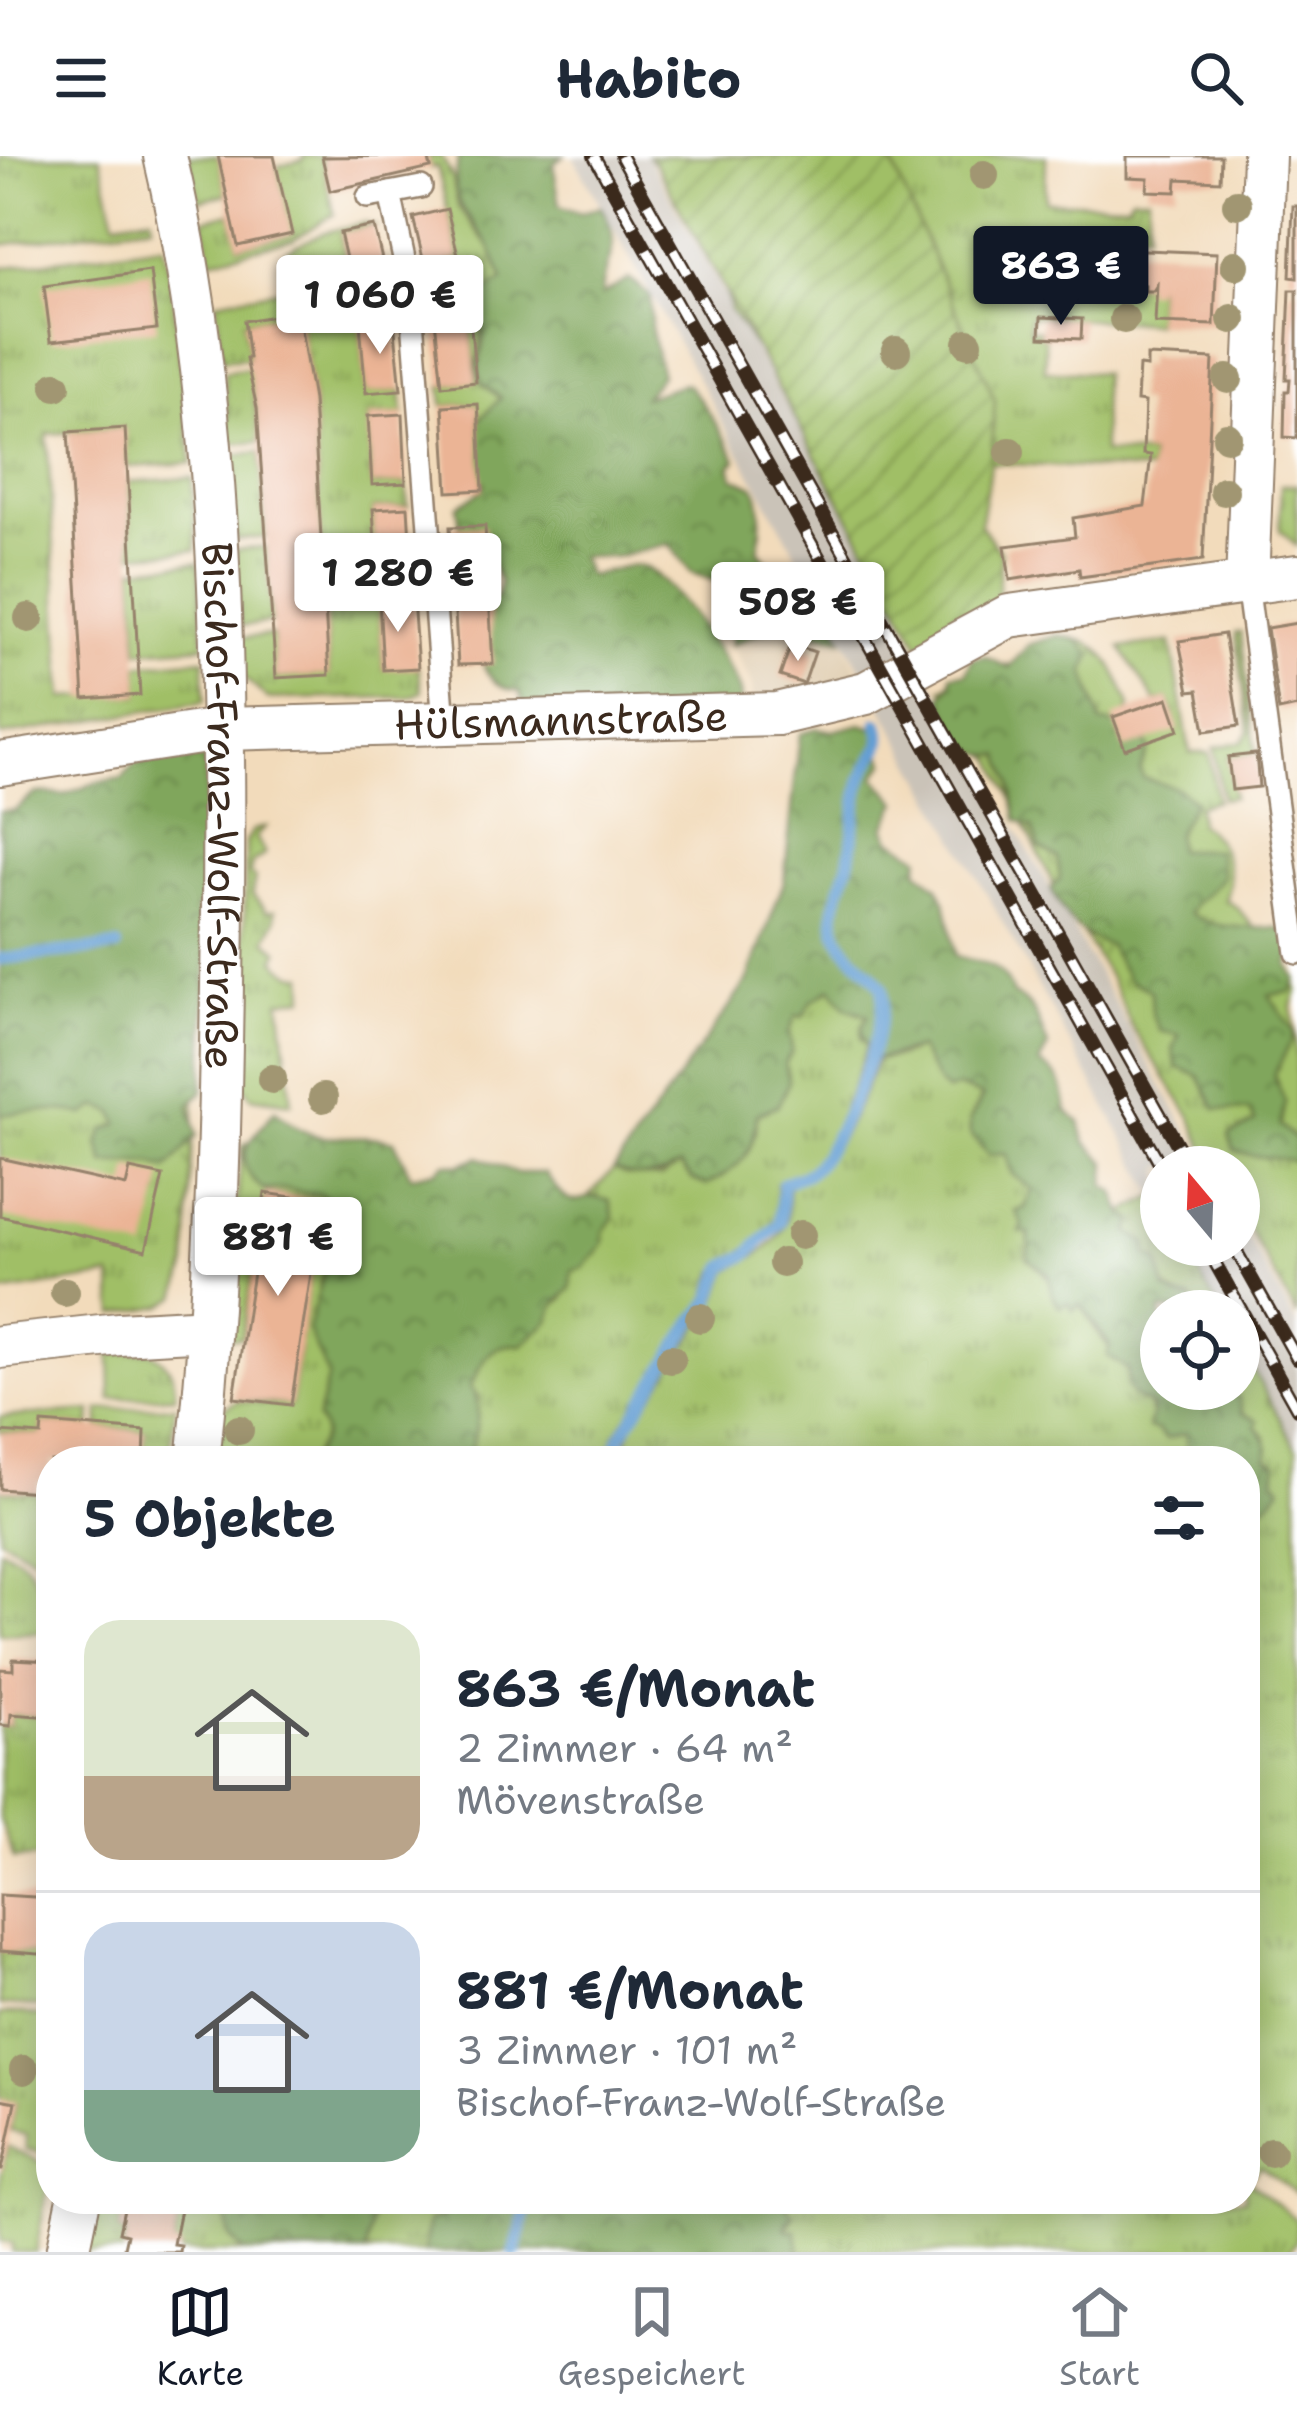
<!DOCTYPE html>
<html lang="de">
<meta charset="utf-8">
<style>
:root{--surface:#fff;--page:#f2f2f3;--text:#1f2937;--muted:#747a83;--line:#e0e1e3;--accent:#111827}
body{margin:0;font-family:"Shantell Sans",sans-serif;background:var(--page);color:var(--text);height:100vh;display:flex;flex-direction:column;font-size:45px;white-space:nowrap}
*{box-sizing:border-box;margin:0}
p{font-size:39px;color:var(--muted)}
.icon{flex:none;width:66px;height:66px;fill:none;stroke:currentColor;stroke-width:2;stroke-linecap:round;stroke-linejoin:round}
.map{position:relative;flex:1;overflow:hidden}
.panel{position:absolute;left:36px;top:1290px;width:1224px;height:768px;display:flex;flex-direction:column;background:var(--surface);border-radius:48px;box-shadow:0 6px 30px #0003}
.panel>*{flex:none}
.needle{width:78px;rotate:341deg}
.fabs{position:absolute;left:1140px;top:990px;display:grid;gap:24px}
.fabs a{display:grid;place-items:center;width:120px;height:120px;border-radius:50%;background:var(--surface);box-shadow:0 6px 30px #0003;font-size:60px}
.price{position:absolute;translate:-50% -102px;padding:0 27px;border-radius:12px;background:#fff;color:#222;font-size:39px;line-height:78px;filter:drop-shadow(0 3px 6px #0008)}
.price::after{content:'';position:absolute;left:50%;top:72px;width:36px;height:27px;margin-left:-18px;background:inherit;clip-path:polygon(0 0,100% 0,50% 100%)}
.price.current{background:var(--accent);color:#fff}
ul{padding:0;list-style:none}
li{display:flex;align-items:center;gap:36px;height:300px;padding:0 48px}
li+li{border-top:3px solid var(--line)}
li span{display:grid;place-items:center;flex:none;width:336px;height:240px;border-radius:36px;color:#555}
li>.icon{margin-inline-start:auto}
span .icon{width:144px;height:144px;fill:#fffc;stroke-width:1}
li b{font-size:51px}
h2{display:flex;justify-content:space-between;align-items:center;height:144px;padding:0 48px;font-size:51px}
header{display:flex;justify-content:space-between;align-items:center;height:156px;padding:0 48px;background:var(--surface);font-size:54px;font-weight:700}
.tab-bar{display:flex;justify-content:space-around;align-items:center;height:168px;border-top:3px solid var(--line);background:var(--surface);font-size:33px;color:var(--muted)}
.tab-bar a{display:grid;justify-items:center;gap:6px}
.tab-bar .current{color:var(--accent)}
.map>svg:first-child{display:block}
.built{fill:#e0ceb1}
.railway{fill:#cac3b8}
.grass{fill:url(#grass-tufts);stroke:#6e7442;stroke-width:3}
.forest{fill:url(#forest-crowns);stroke:#5e683c;stroke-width:3}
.garden{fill:url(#garden-furrows);stroke:#6e7442;stroke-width:3}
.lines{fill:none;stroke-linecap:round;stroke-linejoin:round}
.stream{stroke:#639ed3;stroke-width:12}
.building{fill:#ebb495}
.lane-casing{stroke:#96826c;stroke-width:26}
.street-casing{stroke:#96826c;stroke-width:46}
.lane{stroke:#fff;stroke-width:21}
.street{stroke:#fff;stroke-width:42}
.rail-casing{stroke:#3b2a1e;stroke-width:14}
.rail{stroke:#fff;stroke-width:9;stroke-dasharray:27;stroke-linecap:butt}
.tree{fill:#a19672}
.labels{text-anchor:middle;stroke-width:12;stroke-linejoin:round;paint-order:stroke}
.street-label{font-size:42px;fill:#3b2a1e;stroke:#fff}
</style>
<header><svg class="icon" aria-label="menu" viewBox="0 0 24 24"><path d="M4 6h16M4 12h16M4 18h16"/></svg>Habito<svg class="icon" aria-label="search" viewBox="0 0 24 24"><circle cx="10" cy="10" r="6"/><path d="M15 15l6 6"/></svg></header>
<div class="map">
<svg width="1297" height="2096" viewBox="0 0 1297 2096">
<defs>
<pattern id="grass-tufts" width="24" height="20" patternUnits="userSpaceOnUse" patternTransform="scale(3)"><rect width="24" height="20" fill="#a0bf66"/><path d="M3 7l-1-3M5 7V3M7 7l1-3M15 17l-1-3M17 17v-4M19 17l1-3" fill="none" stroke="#849b53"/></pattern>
<pattern id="forest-crowns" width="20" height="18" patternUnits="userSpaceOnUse" patternTransform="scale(3)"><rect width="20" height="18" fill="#80a65b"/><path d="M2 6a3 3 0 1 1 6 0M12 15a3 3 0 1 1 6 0" fill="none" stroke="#6a874b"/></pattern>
<pattern id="garden-furrows" width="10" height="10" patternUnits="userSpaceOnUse" patternTransform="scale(3)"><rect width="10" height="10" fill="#a0bf66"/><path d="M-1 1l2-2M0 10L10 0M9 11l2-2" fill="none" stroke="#849b53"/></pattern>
</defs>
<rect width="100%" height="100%" fill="#fff"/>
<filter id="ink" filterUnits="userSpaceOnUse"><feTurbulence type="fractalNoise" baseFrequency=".00833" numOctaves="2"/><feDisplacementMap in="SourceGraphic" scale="24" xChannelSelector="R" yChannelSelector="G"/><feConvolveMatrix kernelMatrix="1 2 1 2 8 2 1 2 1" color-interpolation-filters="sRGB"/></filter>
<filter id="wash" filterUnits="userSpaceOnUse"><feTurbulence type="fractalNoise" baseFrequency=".004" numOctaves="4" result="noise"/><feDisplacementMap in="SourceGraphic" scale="48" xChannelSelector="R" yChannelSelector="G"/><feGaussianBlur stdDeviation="2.7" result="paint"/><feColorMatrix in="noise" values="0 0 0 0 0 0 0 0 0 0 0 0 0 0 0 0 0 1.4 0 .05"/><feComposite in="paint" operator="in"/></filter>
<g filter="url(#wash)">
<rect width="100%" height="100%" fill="#f2dbbb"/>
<path class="built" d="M780,467l62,16 25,51 -113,20 -2,-26 -21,-39z"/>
<g class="railway">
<path d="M573,0h74l239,429 40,84 282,498h-47v38z"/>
<path d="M1239,1066l58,103v124l-58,-104v-34h-19l-37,-66h56z"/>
</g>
<g class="grass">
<path d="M0,0h100l15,65 36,-5 1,8 -152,21z"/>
<path d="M188,0h30l9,38 -28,6z"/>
<path d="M303,0h25l-6,2 12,56 -40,25 -83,21 -8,-40 28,-7 8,33 52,-12 -15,-67 27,-7z"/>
<path d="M428,0h13l11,20 6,30 33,42 12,33 -27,24 7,21 -6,38 5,20 19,14 -22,22 -2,-16 -34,2 -1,-20 34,-5 -8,-84 -35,3 -8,-33 34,-8 -22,-93 -6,2z"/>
<path d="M648,0h398l-1,45 82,3 5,-8h16v35h-50l-1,52 60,2 -2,38 -125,-7 -1,13 11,2v6h5v34l57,2 1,80 48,2 -1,16 -159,-8 -11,62 21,28 -77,35 -194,-277c-8,-46 -49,-122 -82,-155z"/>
<path d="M364,67l10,3 -34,8 15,67 35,-8 4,28 -34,4 6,67 35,-2 2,24 -35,3 4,68 34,-2 2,24 -35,2 4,68 35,-2 1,24 -34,3 4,67 35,-1 4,24 -13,5 -141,2 -25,-22 -3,-39 33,-3 3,43 53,-4 -16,-274 -15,-88 -54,9 5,37 -27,2 -6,-59 74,-13 -4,-37 36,-18z"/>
<path d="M163,89l7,28 22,190 -65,4 -3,-39 -77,6 16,264 76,-3 -1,-30 66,-6 1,42 -205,35v-468z"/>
<path d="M250,212l10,74 -30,2 -6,-72z"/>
<path d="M260,296l6,85 -32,3 -5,-84z"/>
<path d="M192,322l4,72 -64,4 -4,-72z"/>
<path d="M1281,329h16v61l-17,-16z"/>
<path d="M267,391l5,75 -32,4 -5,-76z"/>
<path d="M199,406l5,84 -66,5 -5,-83z"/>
<path d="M1241,476l15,122 -28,3 5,40 -11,2 -8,-51 29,-7 6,-10 -13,-98z"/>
<path d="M1064,481c43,4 50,31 66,69l-2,6 8,13 42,5 -10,-31 -12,3 -35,-54 50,-6 19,111h19l8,47 -20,6 2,18c24,13 37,50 26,76 24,10 23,38 55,37l17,54 -5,15 5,54v256l-58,-105v-44h-27l-21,-50 -58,-88 -21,-47 -58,-96 -60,-126 -17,-16 -21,-40 -14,-16 38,-22 36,-2z"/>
<path d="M265,671l-9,10 9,17 -13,9 -2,10 5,5 -3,16 15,18 8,-2v11l-9,19 13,11 -4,8c8,10 17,17 29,16l1,22 -25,4 12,102 -41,-6 -9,-14 4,-241 7,-12z"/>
<path d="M831,832l15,20 22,8 -7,23 6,6c-10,29 -35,103 -57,121 -10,9 -23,7 -33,18l-1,36 -21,23 -40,29 -8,26 -92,137 -8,26h-139l10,-64 -8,-9c13,-26 19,-47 52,-43l27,-24 5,-15 9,-7 34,-103 -12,4 29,-31 12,6 35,2 19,-12 76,-32 1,-19 35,-63 -3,-19 7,-18 6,3 10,-16z"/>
<path d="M919,892l19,35 9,8 11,-4 25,9 -13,24 36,34 6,20 20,15 -7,19 -9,4 13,21 -1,25c18,13 25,29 40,45 23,2 19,16 30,30 25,32 49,58 60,97l15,6 13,-3 2,28h-567l11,-35 86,-128 10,-27c20,-12 50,-23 58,-49 4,-12 0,-25 4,-38 42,-11 72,-86 87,-124l24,-4z"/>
<path d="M196,913l-9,196 -10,32 -14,9 -48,8 -4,-38 -111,17v-219z"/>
<path d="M248,985l-5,17 21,32 22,-1 41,8c-3,31 -8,33 18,56l-25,28v68l8,27 -11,43c16,20 -2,24 -6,42l-70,-4 -1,4h-24l5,-51 16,-9 54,4 30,-204 -55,-8 -9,43 -23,-2 8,-87z"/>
<path d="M1156,1040l5,9v40h22l37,66h-24l-31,-23 -7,-20 -29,-36 -6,-19z"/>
<path d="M234,1090l22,1 -14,91h-14z"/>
<path d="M1239,1189l58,104v745l-37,-28 -12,15 49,39v21l-9,11h-489l-3,-21 -11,-1 9,-14 -12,-17h463v-687l21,-8 9,-36 -8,-9 -1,-22 -38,-42 2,-6h9z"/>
<path d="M151,1196c18,11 25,23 24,44l-64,3 -1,-45z"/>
<path d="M175,1250l-6,55h-25l1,-30 -46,-3v-18z"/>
<path d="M91,1255l-1,16 -47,-4 -2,12 -41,-3v-15z"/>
<path d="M44,1325l7,1v105l-12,-28 -39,-21v-48l37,2 -2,25 4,2z"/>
<path d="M0,1393c40,11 41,47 45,83l-45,2z"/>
<path d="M11,1558l40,3v139l-37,3 -14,-40v-94l10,1z"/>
<path d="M0,1795l51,4v52l-51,-2z"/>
<path d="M22,1857l29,5v137l-25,-6 1,-14 -17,-4 6,-28 -16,-4v-85z"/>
<path d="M7,1990l44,21 -15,85h-24l1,-8 -13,-2v-62z"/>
<path d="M96,2043h30l-7,33 8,2 -4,18h-38z"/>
<path d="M182,2043h41l6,37 14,16h-64l1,-6 -7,-2z"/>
<path d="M392,2043h64l-10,15 -17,7 -5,31h-58l7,-39z"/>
</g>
<g class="forest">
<path d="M459,0h105l-11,8 7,41 21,8 20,-7c25,44 3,48 1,89l27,-16 21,17 1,31 10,48 -17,22 42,-14c13,13 44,60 50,77l-6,6 4,12c4,1 17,6 20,9 9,9 8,51 4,63l11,14c50,8 55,33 73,75l-62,-16 -49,22 8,-50 -12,-10 -36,-12 -22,-29 -54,13h-36l9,19c18,-2 36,-14 55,-9 25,7 89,99 97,125 1,6 1,12 1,18l-213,6 -9,-25c-39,-3 -46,-49 -44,-81l22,-14 3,-13 -14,-33 -7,-14 -19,-9 -3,-21 26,-16 2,-7 -9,-8 3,-55 22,-22 -19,-14 -4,-12 5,-29v-16l-7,-22 3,-9 24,-16c-5,-12 -8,-25 -15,-36 -23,-38 -40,-38 -29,-88z"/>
<path d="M1059,479l19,5 14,15 -7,16 16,52 38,3 10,23 -9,21 3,8 34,10 17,13 -18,33 1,16h40l5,26c-9,15 -23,21 -33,36 20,18 66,16 91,16l10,7 5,15 -6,14 7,15 -5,13 -22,3 24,36 -1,9 -18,35 11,27 -5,24 17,14v22c-22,-6 -44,-3 -63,-12l-5,-15 26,-13 -5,-11 -34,-2 -17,-33 -22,-9 -4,-17 6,-15 -19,-4 -8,-17 -1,-23 -23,-12 -19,-33c-30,-10 -46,-29 -58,-58l9,-9 -3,-21 -18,-11 -6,-20 -16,-7 -6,-38 -10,-27c-36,3 -49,-29 -59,-59l8,-10 2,-12 14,-1 6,-14 13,-3 24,12 19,-23z"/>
<path d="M861,568l19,6 4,8 -6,9 8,15 -11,15 23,25 -13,25 6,12 29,18 -2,13 20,17 7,14 11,55c26,7 49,8 57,39 24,9 25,28 35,51l-9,18c25,11 24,24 28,48l13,10 5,19 22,22 -2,23 10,6 8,21 11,8 -5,11 18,11 1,12 11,6 6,28 13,8 14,2 4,12h-35v78h69l-1,6 10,2 3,16 16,7 -2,7c8,9 15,19 11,31l10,6 -3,15 7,8 -11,14 -25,11v-51h-57l-2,-28 -20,6 -8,-9 -10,-2 5,-16 -3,-8 -13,-5 -10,-11 1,-19 -21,-13 3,-11c-13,-14 -17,-29 -31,-41l-6,7 -5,-8 -8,4 -7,-11 -5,-23 -20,-15 1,-25 -9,-1 3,-6 -7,-15 9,-3 7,-19 -20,-15 -6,-20 -17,1 -19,-21v-14l13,-24 -24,-9 -12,4 -9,-8 -19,-35 -42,12c-11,-21 -24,-20 -9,-45l-22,-7 -15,-20 -19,13 -10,16 -6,-2 -7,17 3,19 -7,12 4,18 -11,24 -21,9c-2,40 -17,54 -51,71l-13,-5 -13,-15c-20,13 -43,15 -66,4l134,-189 36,-98 16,-148 17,-6 16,3z"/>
<path d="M205,595l5,136 -15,24 13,17 -5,163 -14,14 8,31 -31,34 -14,-7 -47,1 -6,-20 5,-14 15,-6 -5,-12 -16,-6 -14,9c-22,-7 -60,-4 -84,0v-304h14l22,-18 29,2 33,-13 25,-4 11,-14z"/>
<path d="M275,954c51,47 62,16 119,31l17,35 24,-5 10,-8 13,2 20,-8 39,16h28c36,51 26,14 65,28l4,17 -10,13v13l-21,24 -11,3 -1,17 -17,18 -5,15 -27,24c-33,-4 -39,16 -52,42 16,20 3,51 -2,74h-157c4,-18 22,-22 6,-42l11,-43 -20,-46 18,-65 13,-4 6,-8 -23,-27 4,-29 -40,-8 -22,1c-39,-31 -11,-51 11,-80z"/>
<path d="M223,2043h169l-19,14 -7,39h-123l-14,-16z"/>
<path d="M456,2043h326l12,17 -8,13 10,2 4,20 -376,1 5,-32c12,1 23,-9 27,-21z"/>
</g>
<path class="garden" d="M651,0h238l106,244 -4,63 -11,62 21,28 -5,61 -71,41z"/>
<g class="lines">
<g class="stream">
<path d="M0,803l117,-12"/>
<path d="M614,1305l5,-22 74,-117 18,-21 13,-34 23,-12 33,-32 3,-39c10,-7 25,-7 33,-18 25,-30 75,-142 66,-179 -14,-22 -39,-32 -46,-58 -7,-27 10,-47 14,-72 4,-25 5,-50 11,-74 5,-23 29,-35 17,-60"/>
<path d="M515,2096l14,-53"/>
</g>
</g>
<g id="blocks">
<g class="building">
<path d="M218,0h56l18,78 -54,12z"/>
<path d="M428,0l3,12 -101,23 -8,-34z"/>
<path d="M1127,0h94l-1,25 -43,-2 -1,13 -29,-1 1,-13 -21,-1z"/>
<path d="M1293,50h4v72l-7,-1z"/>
<path d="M447,53l12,50 -34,8 -12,-50z"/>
<path d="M374,70l16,67 -34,8 -16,-68z"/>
<path d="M1121,93l96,4 -3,72 -59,-2 2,-38 -4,6h-8v-6l-26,-1z"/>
<path d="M150,115l7,58 -106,12 -7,-55z"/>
<path d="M1290,134h7v148l-13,-1 1,-46h4l1,-12h-4z"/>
<path d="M468,140l8,86 -34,4 -9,-86z"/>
<path d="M298,156l15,88 16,275 -53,3 -19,-270 -11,-49 3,-1 -5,-37z"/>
<path d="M1041,161l41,2 -1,20 -41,-2z"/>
<path d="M394,165l7,69 -35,3 -6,-69z"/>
<path d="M1147,200l66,3 -10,201 -123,17 -1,-8 -69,11 -5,-34 70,-9 -2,-19 72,-12 6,-51 -8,-1 2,-52 -8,-1 2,-35 8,1z"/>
<path d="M478,248l5,86 -35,2 -5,-86z"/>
<path d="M403,258l3,69 -34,2 -4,-69z"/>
<path d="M125,272l15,267 -56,4 -16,-267z"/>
<path d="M408,351l4,68 -35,3 -4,-69z"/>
<path d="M485,370l3,51 -35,2 -3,-52z"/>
<path d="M489,439l4,69 -35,1 -4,-69z"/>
<path d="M413,443l5,69 -35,2 -4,-69z"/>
<path d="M1297,467v84l-18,4 -12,-83z"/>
<path d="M1224,478l15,92 -34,5 -7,-41 -9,1 -10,-50z"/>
<path d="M791,488l24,8 -11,32 -24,-8z"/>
<path d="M1168,542l11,32 -54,19 -12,-32z"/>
<path d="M1256,598l3,33 -27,3 -4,-33z"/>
<path d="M0,1002l126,28 4,-17 33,7 -17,74 -146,-34z"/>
<path d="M265,1037l57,8 -31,204 -57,-7z"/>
<path d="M42,1267l103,8 -1,30h-93v21l-13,-1 -1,11 -37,-3v-57l41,3z"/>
<path d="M13,1503l38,2v56l-40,-3 -1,12 -10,-1v-56l13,1z"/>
<path d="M0,1739l51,3v57l-51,-4z"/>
<path d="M0,1943l16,3 -14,68h-2z"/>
<path d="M126,2043h56l-9,45 7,1 -1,7h-56l4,-18 -8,-2z"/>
</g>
</g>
</g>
<g filter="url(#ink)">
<use href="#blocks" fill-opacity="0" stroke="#96826c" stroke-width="3"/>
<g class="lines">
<defs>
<g id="lane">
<path d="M390,37l31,-6"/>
<path d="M368,41l22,-4 21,99 33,432"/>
<path d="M1247,428l50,369"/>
</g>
<g id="street">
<path id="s1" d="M165,0c57,240 60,505 58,751 -2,184 -5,370 -25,554"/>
<path d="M1247,428l17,-428"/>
<path id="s2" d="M0,608l225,-35 552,-15 89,-21 143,-77 288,-40"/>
<path d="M0,1191l119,-13 90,-5"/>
<path d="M68,2096l11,-53"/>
</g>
</defs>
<use href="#lane" class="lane-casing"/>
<use href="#street" class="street-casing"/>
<use href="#lane" class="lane"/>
<use href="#street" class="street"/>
<defs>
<g id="rail">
<path d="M594,0l568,1011"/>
<path d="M621,0l569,1011"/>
<path d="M1205,1089l92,164"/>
<path d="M1233,1089l64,114"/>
</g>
</defs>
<use href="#rail" class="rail-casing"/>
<use href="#rail" class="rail"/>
</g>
<g class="tree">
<circle cx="984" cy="19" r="15"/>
<circle cx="1237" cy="48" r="15"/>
<circle cx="1235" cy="109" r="15"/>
<circle cx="1124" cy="163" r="15"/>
<circle cx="1232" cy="163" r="15"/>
<circle cx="968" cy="187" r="15"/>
<circle cx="896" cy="195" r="15"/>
<circle cx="1228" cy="223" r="15"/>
<circle cx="56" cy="230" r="15"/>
<circle cx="1227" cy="281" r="15"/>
<circle cx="1010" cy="296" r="15"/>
<circle cx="1224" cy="335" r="15"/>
<circle cx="29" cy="462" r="15"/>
<circle cx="272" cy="923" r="15"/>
<circle cx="323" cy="942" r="15"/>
<circle cx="801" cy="1079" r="15"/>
<circle cx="783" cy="1107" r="15"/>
<circle cx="65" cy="1136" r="15"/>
<circle cx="700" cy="1162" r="15"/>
<circle cx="671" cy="1203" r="15"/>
<circle cx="239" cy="1274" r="15"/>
<circle cx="24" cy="1914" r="15"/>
<circle cx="1271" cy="1996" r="15"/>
</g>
</g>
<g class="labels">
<g class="street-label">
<text dy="15" stroke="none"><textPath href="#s2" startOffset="564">Hülsmannstraße</textPath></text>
<text dy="15" stroke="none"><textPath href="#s1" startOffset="654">Bischof-Franz-Wolf-Straße</textPath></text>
</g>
</g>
</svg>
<div class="fabs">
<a><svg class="needle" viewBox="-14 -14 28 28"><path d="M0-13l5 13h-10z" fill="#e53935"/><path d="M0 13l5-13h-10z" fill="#747a83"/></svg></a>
<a><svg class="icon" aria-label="locate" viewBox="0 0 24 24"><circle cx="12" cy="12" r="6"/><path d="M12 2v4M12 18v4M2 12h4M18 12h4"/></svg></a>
</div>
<b class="price current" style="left:1061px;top:172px">863 €</b>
<b class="price" style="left:380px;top:201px">1 060 €</b>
<b class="price" style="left:398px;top:479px">1 280 €</b>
<b class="price" style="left:798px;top:508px">508 €</b>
<b class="price" style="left:278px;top:1143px">881 €</b>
<section class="panel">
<h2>5 Objekte<svg class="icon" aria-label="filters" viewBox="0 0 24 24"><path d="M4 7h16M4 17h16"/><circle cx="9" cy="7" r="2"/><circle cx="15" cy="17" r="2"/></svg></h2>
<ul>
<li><span style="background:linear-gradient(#dfe7d0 65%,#b9a48a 0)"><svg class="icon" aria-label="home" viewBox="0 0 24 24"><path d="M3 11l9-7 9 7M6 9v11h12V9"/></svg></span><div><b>863 €/Monat</b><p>2 Zimmer · 64 m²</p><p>Mövenstraße</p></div></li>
<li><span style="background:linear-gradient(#c9d6e8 70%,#7fa58c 0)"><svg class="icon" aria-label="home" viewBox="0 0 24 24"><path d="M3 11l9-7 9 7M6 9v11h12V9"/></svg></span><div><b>881 €/Monat</b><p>3 Zimmer · 101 m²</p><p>Bischof-Franz-Wolf-Straße</p></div></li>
</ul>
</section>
</div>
<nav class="tab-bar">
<a class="current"><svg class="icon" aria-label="map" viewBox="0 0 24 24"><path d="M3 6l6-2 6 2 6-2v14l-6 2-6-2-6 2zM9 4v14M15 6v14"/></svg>Karte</a>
<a><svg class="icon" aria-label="saved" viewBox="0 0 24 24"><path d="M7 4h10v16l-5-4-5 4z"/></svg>Gespeichert</a>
<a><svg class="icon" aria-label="home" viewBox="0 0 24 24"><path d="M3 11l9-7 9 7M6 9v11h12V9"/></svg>Start</a>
</nav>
